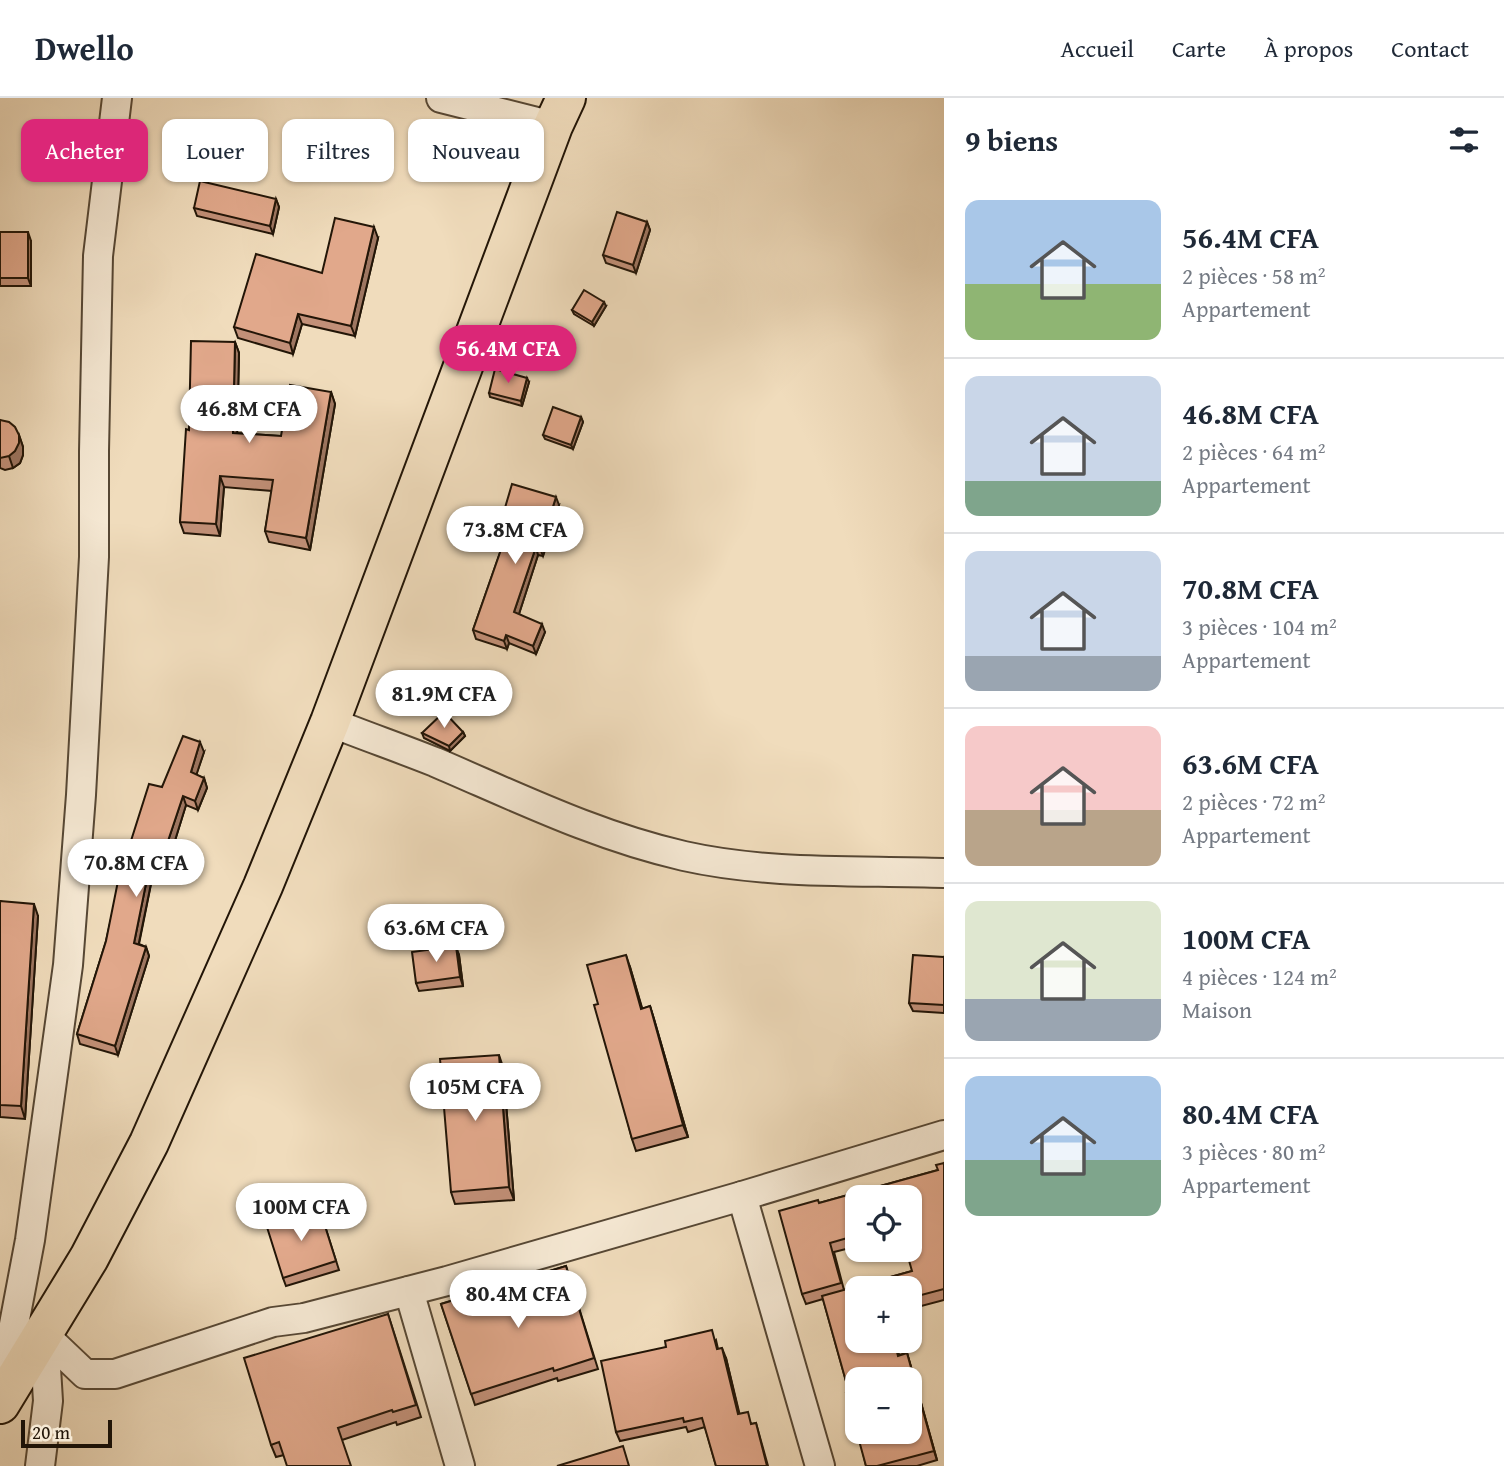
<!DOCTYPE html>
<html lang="fr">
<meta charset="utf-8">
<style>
:root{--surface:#fff;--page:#f6f6f7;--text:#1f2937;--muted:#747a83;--line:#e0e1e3;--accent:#db2777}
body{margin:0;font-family:"Gentium Book Plus",serif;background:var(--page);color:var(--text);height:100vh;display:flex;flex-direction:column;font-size:26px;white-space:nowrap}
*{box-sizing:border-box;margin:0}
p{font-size:23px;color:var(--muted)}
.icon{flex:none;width:38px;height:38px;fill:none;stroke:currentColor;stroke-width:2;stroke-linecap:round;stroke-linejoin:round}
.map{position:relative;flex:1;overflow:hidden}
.sheet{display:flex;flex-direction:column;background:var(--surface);width:560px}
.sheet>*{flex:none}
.banner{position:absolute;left:21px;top:21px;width:665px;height:63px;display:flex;gap:14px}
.buttons{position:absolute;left:845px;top:1087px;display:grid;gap:14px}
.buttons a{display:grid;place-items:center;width:77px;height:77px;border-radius:14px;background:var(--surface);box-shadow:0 2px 5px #0004;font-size:35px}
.scale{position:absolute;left:21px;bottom:18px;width:91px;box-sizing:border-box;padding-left:7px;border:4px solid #221507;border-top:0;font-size:19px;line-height:24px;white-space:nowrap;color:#221507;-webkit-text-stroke:5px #f5e8d3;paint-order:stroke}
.price{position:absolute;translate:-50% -60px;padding:0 16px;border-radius:24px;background:#fff;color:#222;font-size:23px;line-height:46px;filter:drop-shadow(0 2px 4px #0008)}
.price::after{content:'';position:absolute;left:50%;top:42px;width:21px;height:16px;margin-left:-10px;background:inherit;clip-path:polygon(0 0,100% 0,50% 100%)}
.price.current{background:var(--accent);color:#fff}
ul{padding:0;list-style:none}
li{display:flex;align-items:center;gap:21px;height:175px;padding:0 21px}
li+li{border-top:2px solid var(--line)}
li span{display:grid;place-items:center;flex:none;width:196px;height:140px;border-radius:14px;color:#555}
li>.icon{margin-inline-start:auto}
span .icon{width:84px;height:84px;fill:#fffc;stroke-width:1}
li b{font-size:30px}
h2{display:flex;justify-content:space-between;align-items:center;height:84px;padding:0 21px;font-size:30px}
.chip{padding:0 24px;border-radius:14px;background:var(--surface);box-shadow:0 2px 5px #0004;font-size:24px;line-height:63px}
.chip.current{background:var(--accent);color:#fff}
header{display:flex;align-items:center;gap:42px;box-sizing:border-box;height:98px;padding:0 35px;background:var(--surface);border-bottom:2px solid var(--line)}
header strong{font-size:33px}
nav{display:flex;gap:38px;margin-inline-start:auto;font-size:24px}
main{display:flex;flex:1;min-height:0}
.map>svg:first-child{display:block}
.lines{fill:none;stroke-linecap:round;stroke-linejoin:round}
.minor-casing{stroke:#564734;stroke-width:32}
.trunk-casing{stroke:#221507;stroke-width:42}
.minor{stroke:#f5e8d3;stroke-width:28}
.trunk{stroke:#f0dcbc;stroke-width:38}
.wall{fill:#c29078;stroke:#221507;stroke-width:2;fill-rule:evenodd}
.shaded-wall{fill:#9e7661;stroke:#221507;stroke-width:2}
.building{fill:#e1a88b;stroke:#221507;stroke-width:2;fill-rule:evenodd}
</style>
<header>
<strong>Dwello</strong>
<nav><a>Accueil</a><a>Carte</a><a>À propos</a><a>Contact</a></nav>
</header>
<main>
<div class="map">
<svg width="944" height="1368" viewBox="0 0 944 1368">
<rect width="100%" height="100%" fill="#f0dcbc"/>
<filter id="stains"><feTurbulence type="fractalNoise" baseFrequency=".00286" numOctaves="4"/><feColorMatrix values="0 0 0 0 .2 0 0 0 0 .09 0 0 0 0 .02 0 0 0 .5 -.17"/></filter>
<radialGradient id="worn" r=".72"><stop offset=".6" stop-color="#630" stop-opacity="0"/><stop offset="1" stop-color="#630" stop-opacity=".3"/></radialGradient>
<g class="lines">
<defs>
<g id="minor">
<path d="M441,0l112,28"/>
<path d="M330,624c35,14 70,26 105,40 82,35 161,74 249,94 85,19 174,14 260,17"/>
<path d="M742,1098l78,270"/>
<path d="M409,1193l51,175"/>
<path d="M44,1237l41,39h30l158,-52 31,-4 143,-37 295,-85 202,-61"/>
<path d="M2,1290l28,-148 38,-275 13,-170 13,-238v-106l4,-195 19,-158"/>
<path d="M40,1368l8,-65 -4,-66"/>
</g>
<path id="trunk" d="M0,1306l89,-146 60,-115 114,-257 67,-164 223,-596 13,-28"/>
</defs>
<use href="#minor" class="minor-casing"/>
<use href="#trunk" class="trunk-casing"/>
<use href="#minor" class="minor"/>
<use href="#trunk" class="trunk"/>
</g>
<g class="wall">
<path d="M276,101l3,8 -6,27 -76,-18 -3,-8z"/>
<path d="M647,124l3,8 -14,43 -30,-10 -3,-8z"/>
<path d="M0,134l31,9v45h-31z"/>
<path d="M378,140l-23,98 -53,-12 -9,30 -55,-16 -4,-11 88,-54z"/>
<path d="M606,208l-12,20 -20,-12 -2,-4z"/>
<path d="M235,244l4,11 -2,80 44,3 50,-44 4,12 -25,146 -41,-8 -4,-11 7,-40 -48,-4 -4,49 -36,-3 -4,-11 9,-92z"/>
<path d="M529,284l-7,24 -32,-9 -1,-4z"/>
<path d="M581,319l2,5 -10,27 -28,-10 -2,-4z"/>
<path d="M0,322l19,15 4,12v8l-3,8 -7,5 -8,2 -5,-2z"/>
<path d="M559,407l-16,51 -5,-1 -19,59 26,18 -9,22 -27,-11 -2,6 -31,-10 -3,-9 30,-86 -3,-1 -3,-8z"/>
<path d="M463,634l2,4 -15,15 -26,-13 -2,-5z"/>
<path d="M204,654l-8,23 8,3 3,10 -9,22 -12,-5 -18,58 -12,-4 -17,85 7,3 3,9 -31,99 -38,-11 -3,-10 29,-93 17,-75 39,-79z"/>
<path d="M0,803l38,15 -13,203 -25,-2z"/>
<path d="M459,857l4,31 -44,5 -3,-8z"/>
<path d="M944,859v56l-31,-2 -4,-8z"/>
<path d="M630,869l12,42 8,-3 4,13 34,118 -52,14 -4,-12 -34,-135z"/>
<path d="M503,969l11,133 -59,4 -4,-12z"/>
<path d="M944,1065v137l-34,9v-21h-52v52h37l4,15 8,-2 30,107 -20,6h-51l-17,-74 -26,-93 -17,5 -4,-10 17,-91 119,-33zM858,1099h52l2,74 -68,19 -10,-38 24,-6z"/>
<path d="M319,1109l20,63 -53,16 -3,-8z"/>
<path d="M566,1168l32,103 -40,12 -1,-3 -82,27 -34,-101z"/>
<path d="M388,1216l33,103 -24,8 -1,-3 -54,18 -66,17 -5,-12z"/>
<path d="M716,1242l2,9 8,9 13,56 13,10 4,-1 12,43h-52l-11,-39 -17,5 -2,-5 -66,14 -4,-9z"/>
</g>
<g class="shaded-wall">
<path d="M276,101l3,8 -6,27 -3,-8z"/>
<path d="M647,124l3,8 -14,43 -3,-8z"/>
<path d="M374,129l4,11 -23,98 -4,-10z"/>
<path d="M28,134l3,9v45l-3,-8z"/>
<path d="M604,204l2,4 -12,20 -2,-4z"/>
<path d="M298,216l4,10 -9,30 -3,-11z"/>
<path d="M235,244l4,11 -2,91 -4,-11z"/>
<path d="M527,280l2,4 -7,24 -1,-5z"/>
<path d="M331,294l4,12 -25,146 -4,-12z"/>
<path d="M581,319l2,5 -10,27 -2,-4z"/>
<path d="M19,337l4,12v8l-3,8 -7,5 -4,-12z"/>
<path d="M220,378l4,11 -4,49 -4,-12z"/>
<path d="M556,399l3,8 -16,51 -3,-8z"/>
<path d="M536,449l2,8 -21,65 -3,-8z"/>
<path d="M542,526l3,8 -9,22 -3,-8z"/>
<path d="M506,537l3,8 -2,6 -3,-8z"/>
<path d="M463,634l2,4 -15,15 -1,-5z"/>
<path d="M200,644l4,10 -10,30 -3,-10z"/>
<path d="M204,680l3,10 -9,22 -3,-9z"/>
<path d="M183,698l3,9 -18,58 -4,-10z"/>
<path d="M153,751l3,10 -19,93 -3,-9z"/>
<path d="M34,806l4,12 -13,203 -4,-13z"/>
<path d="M456,848l3,9 4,31 -3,-9z"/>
<path d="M146,849l3,9 -31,99 -3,-9z"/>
<path d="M626,857l4,12 16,54 -5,-12z"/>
<path d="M650,908l4,13 34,118 -5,-12z"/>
<path d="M499,957l4,12 11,133 -5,-13z"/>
<path d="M722,1250l4,10 16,66 -4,-10z"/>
<path d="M907,1255l3,10 27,97 -3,-9z"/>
</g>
<g class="building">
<path d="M200,83l76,18 -6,27 -76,-18z"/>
<path d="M617,114l30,10 -14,43 -30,-10z"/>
<path d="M335,120l39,9 -23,99 -53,-12 -8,29 -56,-16 22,-73 66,19z"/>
<rect x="0" y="134" width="28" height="46"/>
<path d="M584,192l20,12 -12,20 -20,-12z"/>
<path d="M191,243l44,1 -2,91 48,3 9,-51 41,7 -25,146 -41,-7 8,-51 -53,-4 -4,48 -36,-2 6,-93 3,1z"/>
<path d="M495,271l32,9 -6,23 -32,-8z"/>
<path d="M553,309l28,10 -10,28 -28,-10z"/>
<path d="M0,322l9,2 6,5 4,8v8l-4,8 -6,5 -9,2z"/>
<path d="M512,386l44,13 -16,51 -4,-1 -22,65 28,12 -9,22 -27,-11 -2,6 -31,-11 32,-92 -8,-3z"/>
<path d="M444,614l19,20 -14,14 -27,-13z"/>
<path d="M183,638l17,6 -9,30 13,6 -9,23 -12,-5 -19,57 -11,-4 -19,94 12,4 -31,99 -38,-12 29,-93 15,-75h2l26,-82 13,3z"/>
<path d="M0,803l34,3 -13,202 -21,-1z"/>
<path d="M456,848l4,31 -44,6 -4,-31z"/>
<path d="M626,857l15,54 9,-3 33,119 -51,14 -38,-134 4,-1 -11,-39z"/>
<path d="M913,857l31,2v48l-35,-2z"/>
<path d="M499,957l10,132 -58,5 -11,-133z"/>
<path d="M944,1065v126l-34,9v-10h-52v52h36l4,16 9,-3 27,98 -57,15h-11l-20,-73 3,-1 -27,-96 90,-25 -6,-21h4v-53h-52v38l-28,8 11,40 -39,11 -23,-83 39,-11 1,3 119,-33 -2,-5zM858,1281h52v53h-52z"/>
<path d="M319,1109l17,54 -53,17 -17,-54z"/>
<path d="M566,1168l28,92 -40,13 -1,-3 -82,26 -30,-90z"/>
<path d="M388,1216l28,91 -23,7 -1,-2 -54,18 13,38h-64l-8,-24 -8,3 -27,-87z"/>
<path d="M712,1232l5,19 5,-1 16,66 10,-2 3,12 5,-1 11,43h-51l-14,-48 -18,4 -1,-4 -67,14 -15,-71 65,-14 -1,-6z"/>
<path d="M623,1348l6,20h-72z"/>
</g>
<rect width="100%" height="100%" filter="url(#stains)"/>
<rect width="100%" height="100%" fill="url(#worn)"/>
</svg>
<div class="buttons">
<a><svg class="icon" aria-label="locate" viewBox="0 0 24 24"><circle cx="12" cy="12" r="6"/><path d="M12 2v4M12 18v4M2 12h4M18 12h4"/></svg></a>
<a>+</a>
<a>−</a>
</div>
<div class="scale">20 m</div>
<b class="price current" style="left:508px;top:287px">56.4M CFA</b>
<b class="price" style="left:249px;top:347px">46.8M CFA</b>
<b class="price" style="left:515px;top:468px">73.8M CFA</b>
<b class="price" style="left:444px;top:632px">81.9M CFA</b>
<b class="price" style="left:136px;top:801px">70.8M CFA</b>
<b class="price" style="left:436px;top:866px">63.6M CFA</b>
<b class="price" style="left:475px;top:1025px">105M CFA</b>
<b class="price" style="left:301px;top:1145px">100M CFA</b>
<b class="price" style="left:518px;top:1232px">80.4M CFA</b>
<div class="banner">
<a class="chip current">Acheter</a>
<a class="chip">Louer</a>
<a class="chip">Filtres</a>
<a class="chip">Nouveau</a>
</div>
</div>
<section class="sheet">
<h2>9 biens<svg class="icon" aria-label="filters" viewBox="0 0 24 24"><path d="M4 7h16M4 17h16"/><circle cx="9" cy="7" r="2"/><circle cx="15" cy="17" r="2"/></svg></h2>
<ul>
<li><span style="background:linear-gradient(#a9c7e8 60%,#8fb573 0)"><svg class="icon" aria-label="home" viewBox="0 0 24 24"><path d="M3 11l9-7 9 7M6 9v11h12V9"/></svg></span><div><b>56.4M CFA</b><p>2 pièces · 58 m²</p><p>Appartement</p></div></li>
<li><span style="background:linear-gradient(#c9d6e8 75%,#7fa58c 0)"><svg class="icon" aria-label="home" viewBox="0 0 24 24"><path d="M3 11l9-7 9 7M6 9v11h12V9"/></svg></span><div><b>46.8M CFA</b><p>2 pièces · 64 m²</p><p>Appartement</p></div></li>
<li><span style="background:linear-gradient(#c9d6e8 75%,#9aa5b1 0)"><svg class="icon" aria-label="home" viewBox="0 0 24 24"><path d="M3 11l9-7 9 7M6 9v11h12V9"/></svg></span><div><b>70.8M CFA</b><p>3 pièces · 104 m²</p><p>Appartement</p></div></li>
<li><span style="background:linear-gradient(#f6c9c9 60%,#b9a48a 0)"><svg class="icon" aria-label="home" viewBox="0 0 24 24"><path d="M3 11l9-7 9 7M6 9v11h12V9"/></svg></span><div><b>63.6M CFA</b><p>2 pièces · 72 m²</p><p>Appartement</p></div></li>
<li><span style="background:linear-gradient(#dfe7d0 70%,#9aa5b1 0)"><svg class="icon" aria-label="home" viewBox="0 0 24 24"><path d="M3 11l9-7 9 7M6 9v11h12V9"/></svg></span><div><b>100M CFA</b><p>4 pièces · 124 m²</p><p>Maison</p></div></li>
<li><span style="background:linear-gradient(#a9c7e8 60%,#7fa58c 0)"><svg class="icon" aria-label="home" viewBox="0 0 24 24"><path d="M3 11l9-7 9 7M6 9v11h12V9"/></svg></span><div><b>80.4M CFA</b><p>3 pièces · 80 m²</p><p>Appartement</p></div></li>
</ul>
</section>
</main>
